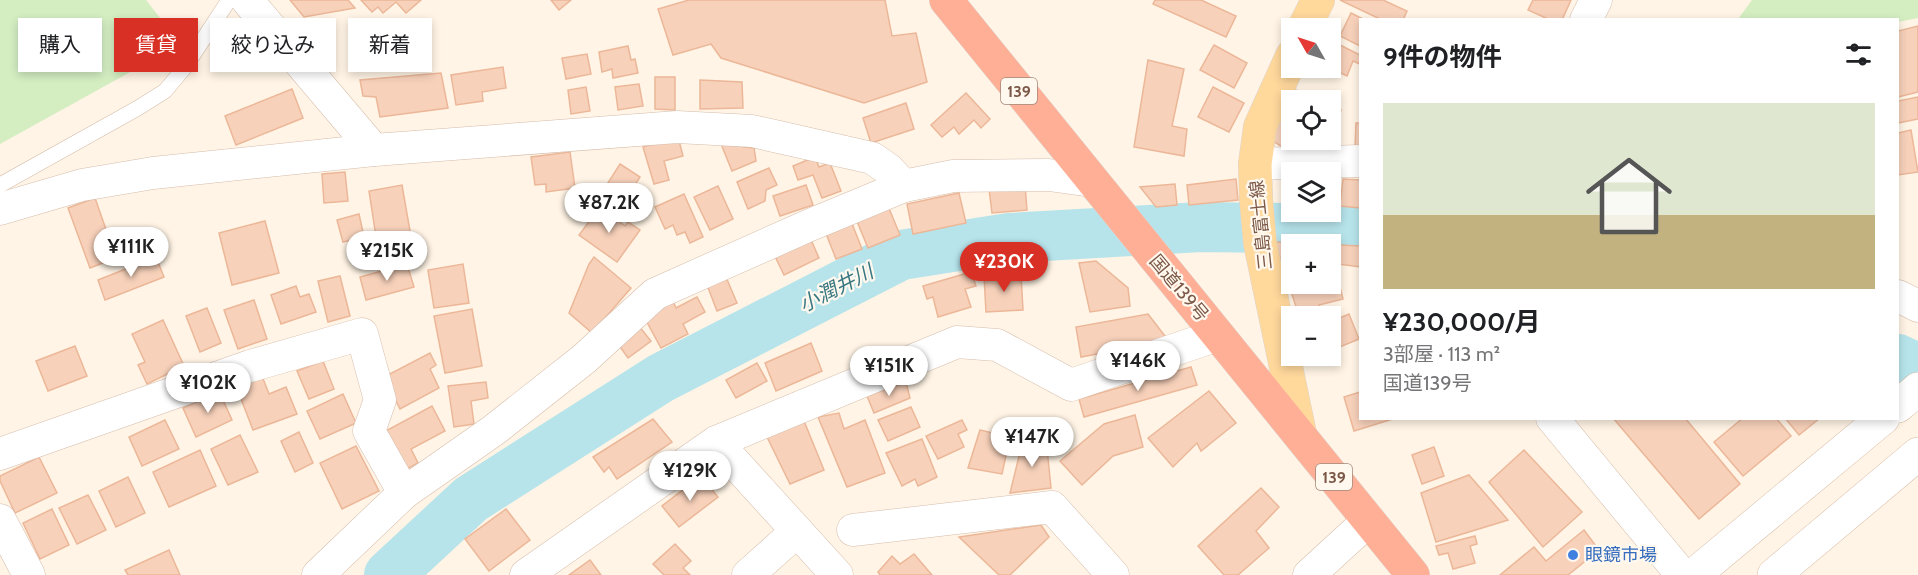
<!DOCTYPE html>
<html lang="ja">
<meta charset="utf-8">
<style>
:root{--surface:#fff;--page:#f2f2f2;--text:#202124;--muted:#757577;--accent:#d93025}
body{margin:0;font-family:Cabin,"Noto Sans JP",sans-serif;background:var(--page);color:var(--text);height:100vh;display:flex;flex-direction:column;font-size:22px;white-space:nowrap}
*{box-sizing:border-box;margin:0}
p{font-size:20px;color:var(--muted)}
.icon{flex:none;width:33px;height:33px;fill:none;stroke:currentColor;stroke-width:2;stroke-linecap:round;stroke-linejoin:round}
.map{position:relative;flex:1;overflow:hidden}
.drawer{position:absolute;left:1359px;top:18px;width:540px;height:402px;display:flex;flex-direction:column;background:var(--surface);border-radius:0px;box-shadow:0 3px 9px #0003}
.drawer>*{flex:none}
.hud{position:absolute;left:18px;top:18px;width:570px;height:54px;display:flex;gap:12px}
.needle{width:39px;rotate:309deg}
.tools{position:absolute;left:1281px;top:18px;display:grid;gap:12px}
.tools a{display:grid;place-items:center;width:60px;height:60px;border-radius:0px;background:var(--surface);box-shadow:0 3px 9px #0003;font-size:30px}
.price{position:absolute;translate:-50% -51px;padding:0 14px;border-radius:21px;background:#fff;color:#222;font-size:20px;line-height:39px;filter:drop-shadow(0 2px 3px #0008)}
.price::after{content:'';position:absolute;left:50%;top:36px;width:18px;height:14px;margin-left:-9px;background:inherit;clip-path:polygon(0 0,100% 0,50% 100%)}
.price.current{background:var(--accent);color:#fff}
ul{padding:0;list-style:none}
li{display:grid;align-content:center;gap:12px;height:318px;padding:0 24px}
li span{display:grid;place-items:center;height:186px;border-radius:0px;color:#555}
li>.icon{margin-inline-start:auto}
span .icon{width:108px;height:108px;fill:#fffc;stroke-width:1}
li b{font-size:26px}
h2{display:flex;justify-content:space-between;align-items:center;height:72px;padding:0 24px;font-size:26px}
.chip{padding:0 21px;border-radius:0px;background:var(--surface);box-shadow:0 3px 9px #0003;font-size:21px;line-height:54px}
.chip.current{background:var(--accent);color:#fff}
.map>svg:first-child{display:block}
.green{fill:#d4eec2}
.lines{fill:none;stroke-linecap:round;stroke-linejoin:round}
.river{stroke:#b7e4eb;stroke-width:50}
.building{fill:#f7d1ba;stroke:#ecb798;stroke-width:1.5}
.lane-casing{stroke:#d5bdac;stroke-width:16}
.street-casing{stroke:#d5bdac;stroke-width:33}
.secondary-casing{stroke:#d8bda9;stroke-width:34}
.primary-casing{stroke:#ddd4cf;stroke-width:34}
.highway-casing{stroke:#ddd4cf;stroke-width:34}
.lane{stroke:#fff;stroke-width:15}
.street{stroke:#fff;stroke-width:32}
.secondary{stroke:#fff;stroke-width:33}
.primary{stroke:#ffd89c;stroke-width:33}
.highway{stroke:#ffaf96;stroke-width:33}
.shop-dot{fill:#3f7fe0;stroke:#fff8ee;stroke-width:2}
.labels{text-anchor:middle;stroke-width:4.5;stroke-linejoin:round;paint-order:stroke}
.shield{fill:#fff8ee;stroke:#a38879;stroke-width:1.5}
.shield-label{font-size:16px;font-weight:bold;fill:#7b5847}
.street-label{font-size:18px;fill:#7b5847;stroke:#fff8ee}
.shop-label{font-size:18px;fill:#366cbe;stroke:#fff8ee;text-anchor:start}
.water-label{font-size:20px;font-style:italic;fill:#387782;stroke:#fff8ee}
</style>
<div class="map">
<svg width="1918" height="575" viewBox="0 0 1918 575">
<rect width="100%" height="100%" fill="#fff4e5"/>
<g class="green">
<path d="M0,0h146l18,23 -30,47 -134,74z"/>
<path d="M1752,0h166v18l-20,4v-2l-160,-1z"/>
</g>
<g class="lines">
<g class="river">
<path d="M1898,359l20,10"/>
<path d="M389,575l82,-76 190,-121 240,-123 108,-17 192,-11 159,2"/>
</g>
</g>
<g class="building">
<path d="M290,0h58l7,8 -51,9z"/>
<path d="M361,0h60l-15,13 -10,-11 -13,11 -5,-6 -6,5z"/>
<path d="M551,0h20l-12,10z"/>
<path d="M689,0h196l7,36 24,-3 11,49 -63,21 -143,-45 -10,-14 -38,11 -15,-46z"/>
<path d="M1155,0h46l35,16 -10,21 -73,-33z"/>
<path d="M1340,0h43l24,11 -4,9h-21z"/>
<path d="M1533,0h38l-9,20h-12l-22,-10z"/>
<path d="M1351,13l14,7h-5v26l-20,-10z"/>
<path d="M1918,26v66l-20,5v-66z"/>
<path d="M1214,45l33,18 -13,25 -34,-18z"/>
<path d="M1340,45l20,10v9l-7,-3 -6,15 -17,-8z"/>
<path d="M628,46l3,14 4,-1 3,14 -25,5 -1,-9 -10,3 -3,-20z"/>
<path d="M587,54l4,20 -25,5 -4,-21z"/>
<path d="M1148,60l36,9 -12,57 15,3 -3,27 -50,-9z"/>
<path d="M503,67l3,21 -24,4 1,9 -27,4 -5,-30z"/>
<path d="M441,73l7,35 -68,9 -4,-20 -13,-1 -3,-16z"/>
<path d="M655,77h20v33l-20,-1z"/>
<path d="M700,80l42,2 1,26 -43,1z"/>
<path d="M639,84l4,22 -25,4 -3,-23z"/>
<path d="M586,87l4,24 -19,3 -3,-24z"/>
<path d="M1213,87l31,16 -15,29 -31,-15z"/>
<path d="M1291,88l28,12h-27v15l-12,-5z"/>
<path d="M292,89l11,29 -67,27 -11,-29z"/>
<path d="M966,93l24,26 -9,9 -7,-8 -15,14 -5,-7 -12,10 -11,-12z"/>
<path d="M1918,97v22l-20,4v-22z"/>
<path d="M906,103l8,26 -43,14 -8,-25z"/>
<path d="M1330,105l11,5 -3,10 -8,-4z"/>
<path d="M1281,118l11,5v17h13l-4,7 -14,3 -17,-11z"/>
<path d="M1356,123h4v25l-5,-1z"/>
<path d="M1911,130l7,42 -20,3v-42z"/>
<path d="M678,137l5,19 -19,5 5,19 -15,4 -11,-37z"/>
<path d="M721,144l33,4 2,13 -24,10z"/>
<path d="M570,152l5,36 -29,4v-8l-11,1 -4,-28z"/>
<path d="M815,157l4,10 11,-4 11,28 -19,7 -9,-23 -15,5 -5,-14z"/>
<path d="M620,164l20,13 -20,33 -21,-13z"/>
<path d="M769,168l8,17 -11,5 -1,11 -17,8 -11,-27z"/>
<path d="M345,172l3,29 -24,2 -2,-29z"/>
<path d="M1236,179l2,21 -49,5 -2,-20z"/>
<path d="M1343,179l17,1v28l-20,-2z"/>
<path d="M1292,182v18l-8,1 -2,-18z"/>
<path d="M1175,184l2,21 -21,2 -16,-20z"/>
<path d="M402,185l9,52 -34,6 -8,-52z"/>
<path d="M806,185l7,20 -33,11 -7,-20z"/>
<path d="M1025,185l2,25 -35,3 -3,-24z"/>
<path d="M718,186l15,33 -23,11 -16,-33z"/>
<path d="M959,193l7,30 -53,11 -6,-30z"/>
<path d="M684,194l19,43 -13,6 -5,-11 -8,3 -4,-10 -8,4 -10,-22z"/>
<path d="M95,198l21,60 -26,10 -22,-60z"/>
<path d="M888,206l12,29 -32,13 -12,-29z"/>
<path d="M600,207l25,19 3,-4 12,8 -23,32 -38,-27z"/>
<path d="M359,214l5,23 -21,5 -6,-22z"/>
<path d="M265,221l14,52 -47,12 -13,-52z"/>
<path d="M851,221l11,28 -26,10 -11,-28z"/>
<path d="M808,233l11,25 -35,17 -12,-25z"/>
<path d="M1275,242l85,4v21l-22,-3 -8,4v-24h-38v40l30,1 16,-5 5,19 -24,6 3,7 -23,4z"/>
<path d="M156,257l8,20 -59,23 -7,-20z"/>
<path d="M594,257l37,31 -39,45 -23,-20 20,-49z"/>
<path d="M1096,261l32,27 2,18 -40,6 -11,-49z"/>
<path d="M407,264l7,23 -48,13 -6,-23z"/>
<path d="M463,264l6,39 -35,5 -6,-38z"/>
<path d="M971,272l5,14 -11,3 6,18 -33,10 -5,-20 -6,2 -4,-13z"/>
<path d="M1021,274l2,36 -37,2 -2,-36z"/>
<path d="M340,276l10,40 -22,6 -10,-41z"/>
<path d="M726,277l11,26 -20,8 -10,-26z"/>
<path d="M296,286l4,11 9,-3 7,18 -35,12 -10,-29z"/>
<path d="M671,297l5,11 21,-11 8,15 -22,12 5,10 -27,14 -19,-35z"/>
<path d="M254,300l13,39 -29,10 -14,-39z"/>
<path d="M207,308l14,35 -21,9 -14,-36z"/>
<path d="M472,309l10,57 -37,7 -11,-57z"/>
<path d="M1148,314l20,26 -87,17 -5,-30z"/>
<path d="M1349,314l10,25 -29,12v-29z"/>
<path d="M163,320l21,46 -37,18 -9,-19 7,-3 -13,-28z"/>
<path d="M638,325l13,16 -23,17 -12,-17z"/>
<path d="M811,343l11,28 -46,20 -11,-28z"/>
<path d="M75,346l12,30 -39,15 -12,-30z"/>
<path d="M430,353l6,12 -6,4 9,19 -39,21 -16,-32z"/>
<path d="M323,361l11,28 -25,10 -12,-28z"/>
<path d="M757,363l10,18 -31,17 -10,-18z"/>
<path d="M1191,367l6,18 -113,32 -5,-18z"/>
<path d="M262,376l7,18 17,-7 11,27 -44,16 -17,-44z"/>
<path d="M486,382l2,16 -17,3 3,23 -20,3 -6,-41z"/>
<path d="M906,382l4,16 -36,15 -7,-17z"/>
<path d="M219,391l13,29 -36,17 -13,-29z"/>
<path d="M1209,391l27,32 -35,28 -4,-8 -24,24 -25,-29z"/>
<path d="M1360,392v26h36l-42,13 -10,-34z"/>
<path d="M343,394l13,29 -36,16 -13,-28z"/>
<path d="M432,406l13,25 -34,18 7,14 -15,8 -21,-38z"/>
<path d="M911,407l9,20 -32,14 -10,-21z"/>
<path d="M839,413l5,16 21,-9 20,53 -38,14 -29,-70z"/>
<path d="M1135,415l8,32 -30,9 -31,29 -22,-24 44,-37z"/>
<path d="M1613,418h72l55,66 -41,35z"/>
<path d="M1743,418h33l15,18 -48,40 -29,-34z"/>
<path d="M1785,418h35l-21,17z"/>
<path d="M653,419l19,23 -55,37 -8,-12 -5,5 -11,-15z"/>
<path d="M165,420l14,29 -37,17 -13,-29z"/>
<path d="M962,420l5,10 -9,4 6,13 -26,12 -12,-23z"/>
<path d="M804,421l20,49 -34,14 -23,-47z"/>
<path d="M980,430l30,7 -8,37 -34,-6z"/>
<path d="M299,432l14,31 -18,9 -14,-31z"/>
<path d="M240,435l18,37 -30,13 -17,-36z"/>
<path d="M1046,438l5,50 -41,5 12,-49z"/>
<path d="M922,439l15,38 -19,9 -3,-7 -13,7 -16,-33z"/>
<path d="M356,446l23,45 -37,18 -22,-46z"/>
<path d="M1434,447l10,29 -22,8 -10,-29z"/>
<path d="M200,450l16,36 -47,21 -16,-35z"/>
<path d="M1524,450l58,62 -39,35 -54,-65z"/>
<path d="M39,457l18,36 -42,20 -15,-32v-5z"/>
<path d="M1469,475l39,45 -72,22 -15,-49z"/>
<path d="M701,476l17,21 -39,30 -17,-21z"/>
<path d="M128,477l17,36 -29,14 -17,-36z"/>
<path d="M1261,488l18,19 -23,24 13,17 -31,27h-14l-26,-29z"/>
<path d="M88,495l18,35 -29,14 -18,-36z"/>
<path d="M52,509l17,36 -29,14 -17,-36z"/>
<path d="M506,509l24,31 -41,31 -24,-32z"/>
<path d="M1041,525l8,12 -39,38h-11l-40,-38z"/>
<path d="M1584,530l15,20 -31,25h-68l34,-28 12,14z"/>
<path d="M1475,536l2,8 -7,2 5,17 -22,6 -5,-16 -9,2 -3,-9z"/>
<path d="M675,544l16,17 -8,7 7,7h-26l-11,-11z"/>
<path d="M169,550l11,25h-52l-3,-5z"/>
<path d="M914,554l18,21h-52l-2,-3 14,-16 8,8z"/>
<path d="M590,560l11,15h-32z"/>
</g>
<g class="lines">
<defs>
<path id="lane" d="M0,185l138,-77 27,-17 20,-24 44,-67"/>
<g id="street">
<path d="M247,0l127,150"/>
<path d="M1586,20l10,-20"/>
<path d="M1255,164l105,-3"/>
<path d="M0,209l82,-24 71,-12 221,-23 303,-23 75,4 120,27 16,11 16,17"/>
<path d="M1898,296l20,10"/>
<path d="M1552,418l130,157"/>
<path d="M716,442l121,133"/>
<path d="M0,454l250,-88 112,-32 18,66 -11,31 35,62"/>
<path d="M0,520l29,55"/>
<path d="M853,530l199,-23 61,68"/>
<path d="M318,575l86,-82 90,-63 90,-71 71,-65 155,-69 94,-39 49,-10 96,-1 43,6"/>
<path d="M526,575l190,-133 241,-100 40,3 74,40 147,-50"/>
<path d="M748,575l49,-44"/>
<path d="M1309,575l60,-55"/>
</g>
<g id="secondary">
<path d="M1898,406l20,-17"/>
<path d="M1694,575l189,-157"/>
<path d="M1774,575l144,-121"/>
</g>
<g id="primary">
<path d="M1304,28l14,-28"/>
<path d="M1292,56l-32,71 -5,37 1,35 4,44 40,191"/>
</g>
<path id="highway" d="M946,0l467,575"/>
</defs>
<use href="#lane" class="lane-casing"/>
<use href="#street" class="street-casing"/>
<use href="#secondary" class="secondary-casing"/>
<use href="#primary" class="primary-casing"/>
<use href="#highway" class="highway-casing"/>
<use href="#lane" class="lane"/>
<use href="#street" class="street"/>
<use href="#secondary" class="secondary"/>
<use href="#primary" class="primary"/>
<use href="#highway" class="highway"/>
</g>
<circle class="shop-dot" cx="1573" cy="555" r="6"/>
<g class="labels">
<g class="shield">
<rect x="1001" y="78" width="36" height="26" rx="4.5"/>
<rect x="1316" y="464" width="36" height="26" rx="4.5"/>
</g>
<g class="shield-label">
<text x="1019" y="97">139</text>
<text x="1334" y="483">139</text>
</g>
<g class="street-label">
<text transform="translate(1261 225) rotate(-96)" y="6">三島富士線</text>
<text transform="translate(1179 288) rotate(50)" y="6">国道139号</text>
</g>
<g class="shop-label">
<text x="1585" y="561">眼鏡市場</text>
</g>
<g class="water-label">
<text transform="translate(836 288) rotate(-27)" y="7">小潤井川</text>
</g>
</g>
</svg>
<div class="tools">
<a><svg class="needle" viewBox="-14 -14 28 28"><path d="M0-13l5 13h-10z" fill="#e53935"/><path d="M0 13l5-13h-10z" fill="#757577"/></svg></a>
<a><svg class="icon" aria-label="locate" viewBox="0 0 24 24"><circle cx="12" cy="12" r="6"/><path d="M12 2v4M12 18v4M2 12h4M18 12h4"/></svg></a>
<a><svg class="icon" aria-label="layers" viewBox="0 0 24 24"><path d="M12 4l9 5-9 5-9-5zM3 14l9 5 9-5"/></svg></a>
<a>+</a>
<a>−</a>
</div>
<b class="price" style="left:609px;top:234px">¥87.2K</b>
<b class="price" style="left:131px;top:278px">¥111K</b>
<b class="price" style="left:387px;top:282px">¥215K</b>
<b class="price current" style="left:1004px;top:293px">¥230K</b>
<b class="price" style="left:1138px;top:392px">¥146K</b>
<b class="price" style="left:889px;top:397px">¥151K</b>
<b class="price" style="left:208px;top:414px">¥102K</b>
<b class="price" style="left:1032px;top:468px">¥147K</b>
<b class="price" style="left:690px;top:502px">¥129K</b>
<div class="hud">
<a class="chip">購入</a>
<a class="chip current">賃貸</a>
<a class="chip">絞り込み</a>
<a class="chip">新着</a>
</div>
<section class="drawer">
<h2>9件の物件<svg class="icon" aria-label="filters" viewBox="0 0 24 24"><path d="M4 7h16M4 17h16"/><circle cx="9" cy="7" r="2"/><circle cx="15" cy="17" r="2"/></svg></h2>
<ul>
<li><span style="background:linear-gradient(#dfe7d0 60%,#c2b280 0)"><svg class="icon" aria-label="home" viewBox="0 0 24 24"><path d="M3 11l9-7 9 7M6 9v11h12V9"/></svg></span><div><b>¥230,000/月</b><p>3部屋 · 113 m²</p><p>国道139号</p></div></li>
</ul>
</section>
</div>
